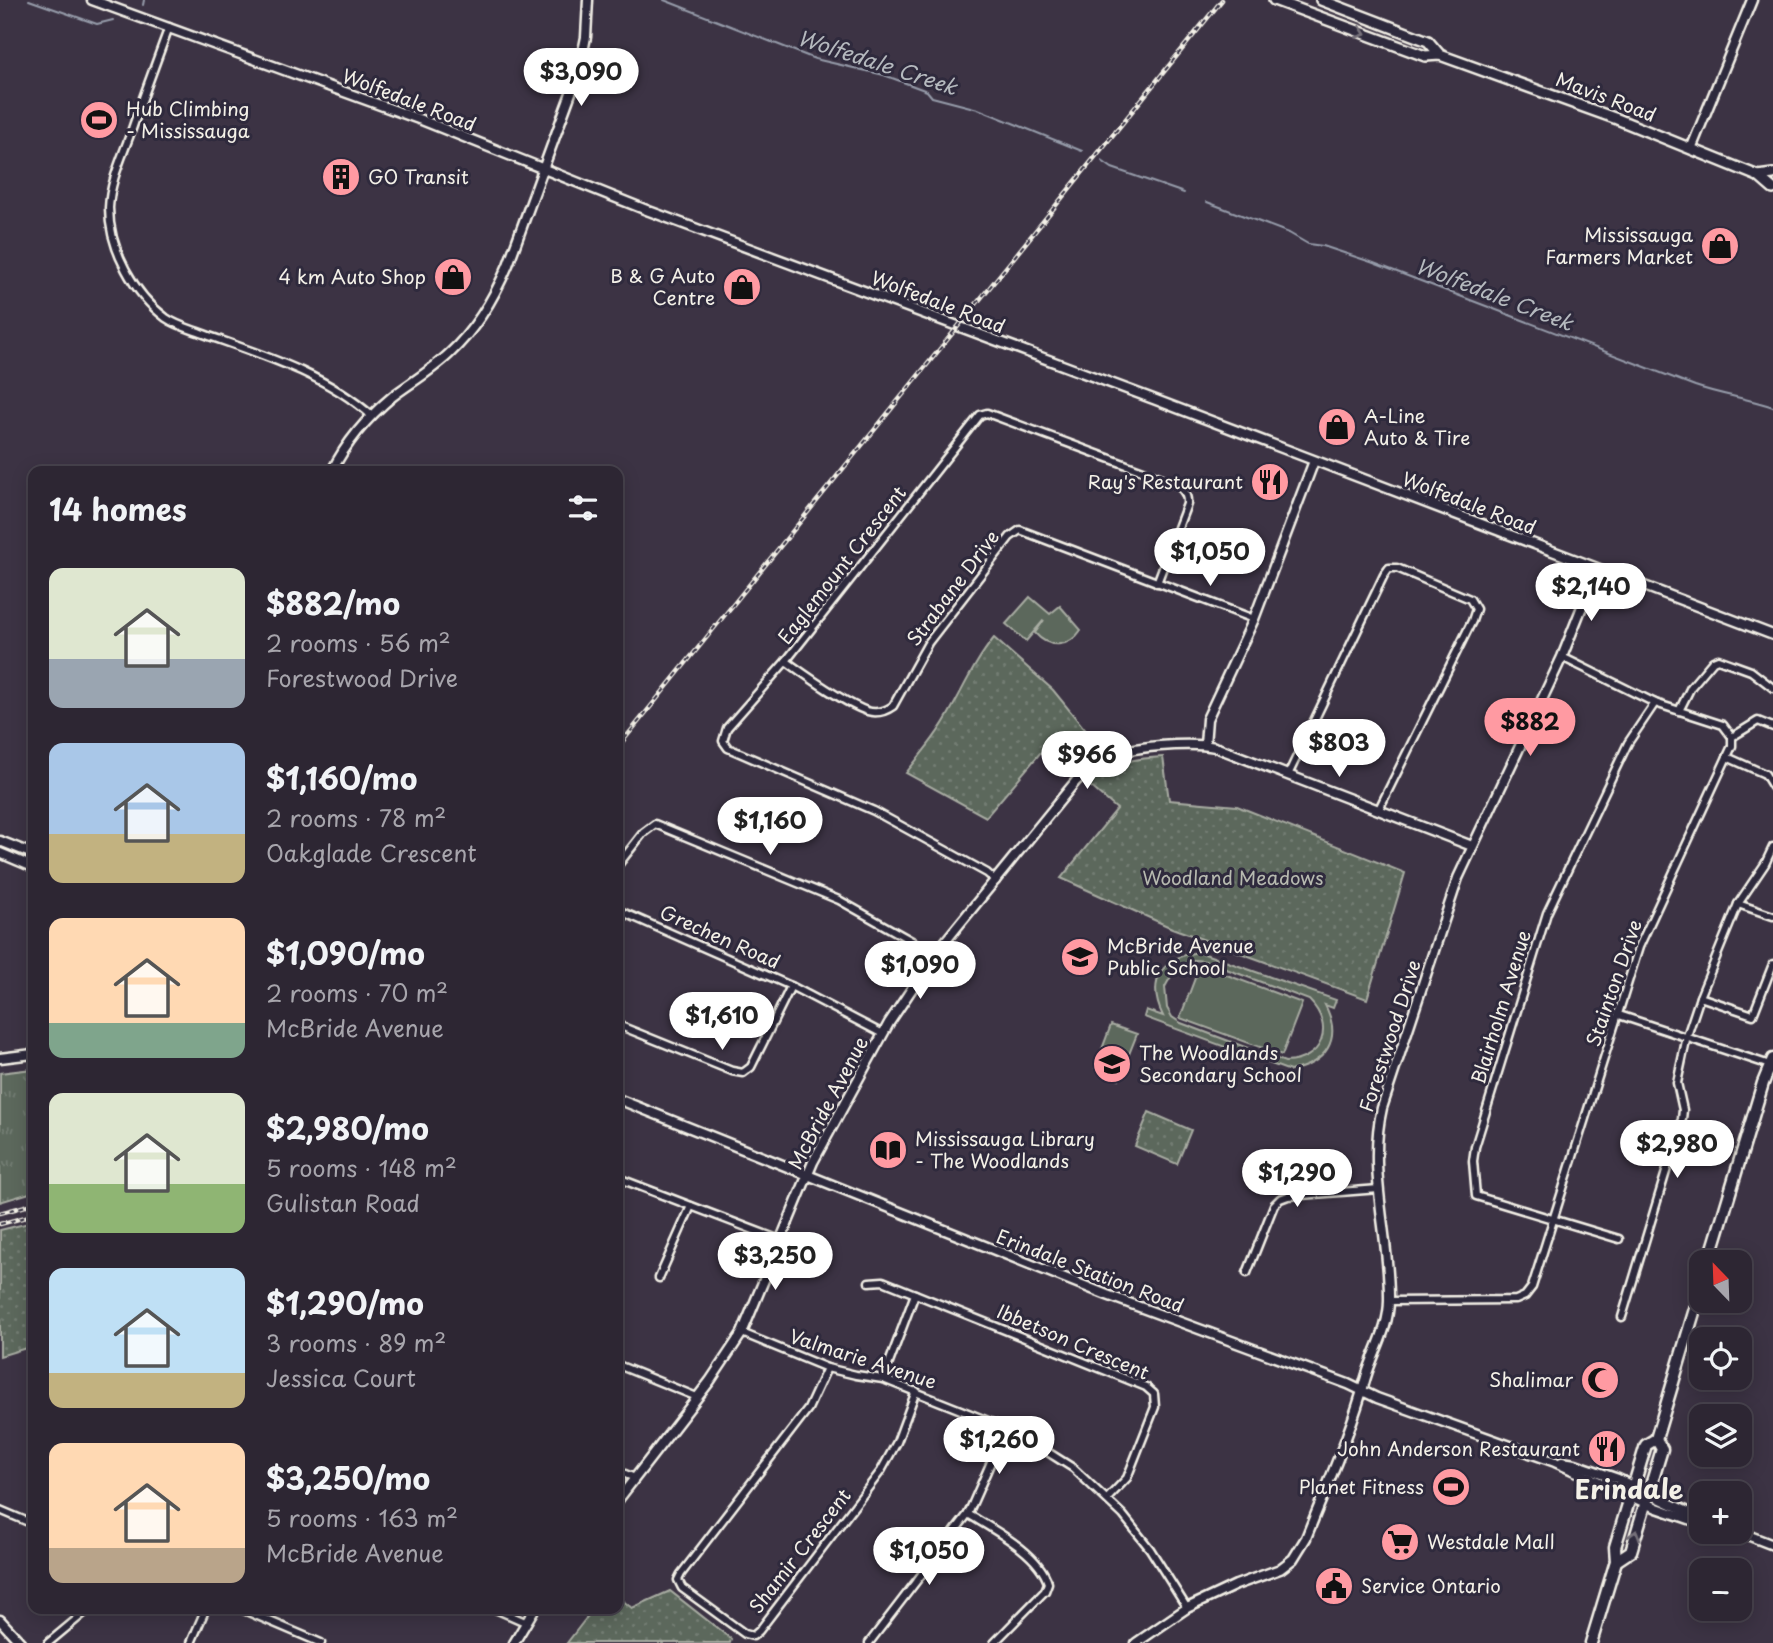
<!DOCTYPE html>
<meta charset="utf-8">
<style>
:root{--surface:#2d2633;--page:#39323f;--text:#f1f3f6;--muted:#a7a5ac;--line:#48434e;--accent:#ff9aa2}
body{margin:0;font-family:"Playpen Sans",sans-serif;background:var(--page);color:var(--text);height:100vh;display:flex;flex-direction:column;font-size:26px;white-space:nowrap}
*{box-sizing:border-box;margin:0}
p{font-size:23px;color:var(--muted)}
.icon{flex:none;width:38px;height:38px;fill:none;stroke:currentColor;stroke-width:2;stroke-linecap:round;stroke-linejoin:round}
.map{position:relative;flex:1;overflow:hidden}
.panel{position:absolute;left:28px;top:466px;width:595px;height:1148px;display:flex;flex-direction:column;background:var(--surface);border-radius:14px;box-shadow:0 4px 18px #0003,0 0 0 2px var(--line)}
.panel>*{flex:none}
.needle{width:46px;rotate:337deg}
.buttons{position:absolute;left:1689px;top:1250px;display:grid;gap:14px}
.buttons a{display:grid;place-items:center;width:63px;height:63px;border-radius:14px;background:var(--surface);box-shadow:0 4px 18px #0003,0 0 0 2px var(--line);font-size:35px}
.price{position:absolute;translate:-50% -60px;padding:0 16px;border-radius:24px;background:#fff;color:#222;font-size:23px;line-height:46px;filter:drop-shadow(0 2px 4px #0008)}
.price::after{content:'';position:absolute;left:50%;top:42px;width:21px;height:16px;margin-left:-10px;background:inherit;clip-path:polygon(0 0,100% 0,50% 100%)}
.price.active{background:var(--accent);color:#111}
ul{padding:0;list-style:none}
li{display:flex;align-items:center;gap:21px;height:175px;padding:0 21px}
li span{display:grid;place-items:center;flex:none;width:196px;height:140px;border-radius:14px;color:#555}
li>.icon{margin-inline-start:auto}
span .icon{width:84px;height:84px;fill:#fffc;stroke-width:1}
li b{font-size:30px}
h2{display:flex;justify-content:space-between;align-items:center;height:84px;padding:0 21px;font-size:30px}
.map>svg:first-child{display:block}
.grass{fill:url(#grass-tufts);stroke:#a8aca2;stroke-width:2}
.park{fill:url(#park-dots);stroke:#a8aca2;stroke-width:2}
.pitch{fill:#5b675c;stroke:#a8aca2;stroke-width:2;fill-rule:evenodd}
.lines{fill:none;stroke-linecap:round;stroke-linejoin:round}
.stream{stroke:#969caa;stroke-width:2}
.minor-casing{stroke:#f4f1e8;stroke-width:11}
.tertiary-casing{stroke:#f4f1e8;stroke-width:13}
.secondary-casing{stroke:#f4f1e8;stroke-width:14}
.primary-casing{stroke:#f4f1e8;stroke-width:15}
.minor{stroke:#2f2a3d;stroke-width:6}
.tertiary{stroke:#2f2a3d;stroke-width:8}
.secondary{stroke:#2f2a3d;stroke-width:9}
.primary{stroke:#2f2a3d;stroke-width:10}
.rail-casing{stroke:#f4f1e8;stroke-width:4.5}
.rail{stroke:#2f2a3d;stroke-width:2;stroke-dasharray:5;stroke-linecap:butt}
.oneway{stroke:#747079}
.labels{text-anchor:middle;stroke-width:6;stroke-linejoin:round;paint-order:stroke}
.street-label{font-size:19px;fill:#f4f1e8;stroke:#2f2a3d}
.poi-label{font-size:19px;fill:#f4f1e8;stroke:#2f2a3d;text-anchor:start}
.park-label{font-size:19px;fill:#b7bab0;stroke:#2f2a3d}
.water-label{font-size:21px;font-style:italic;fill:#b5b9be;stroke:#2f2a3d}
.district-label{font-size:26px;font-weight:bold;fill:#f4f1e8;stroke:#2f2a3d}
</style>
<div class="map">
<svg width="1773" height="1643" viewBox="0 0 1773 1643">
<defs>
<pattern id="grass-tufts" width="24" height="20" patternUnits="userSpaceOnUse" patternTransform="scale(1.75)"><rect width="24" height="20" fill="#5b675c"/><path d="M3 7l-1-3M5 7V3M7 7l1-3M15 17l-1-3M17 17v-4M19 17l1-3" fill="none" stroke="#737d73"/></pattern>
<pattern id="park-dots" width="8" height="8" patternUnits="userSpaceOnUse" patternTransform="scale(1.75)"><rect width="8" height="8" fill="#5b675c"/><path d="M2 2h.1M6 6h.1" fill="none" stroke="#737d73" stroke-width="1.8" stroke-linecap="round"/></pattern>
</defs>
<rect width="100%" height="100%" fill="#3c3344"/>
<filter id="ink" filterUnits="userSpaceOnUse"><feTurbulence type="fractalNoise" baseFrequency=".0143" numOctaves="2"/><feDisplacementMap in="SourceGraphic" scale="14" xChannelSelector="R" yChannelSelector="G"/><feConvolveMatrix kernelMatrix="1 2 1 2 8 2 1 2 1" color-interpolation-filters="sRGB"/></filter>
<g filter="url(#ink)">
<path class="grass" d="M33,1069v123l-33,10v-129z"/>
<g class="park">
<path d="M994,638l59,52 48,59 -16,11 -15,15 -29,-23 -55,65 -80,-44c16,-20 33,-40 45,-63 14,-25 25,-50 43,-72z"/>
<path d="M1163,757l6,43 68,6 168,67 -38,126 -195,-71 -111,-50 56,-69 -29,-25c29,-22 38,-25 75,-27z"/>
<path d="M1149,1112l42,18 -14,34 -42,-18z"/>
<path d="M33,1222v124l-33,10v-126z"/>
<path d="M618,1584v13l14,11 38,-17 61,48 -1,4h-163l27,-35h24z"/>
</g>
<g class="pitch">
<path d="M1030,597l20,17 10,-8 21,24c-12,18 -32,19 -46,3l9,-13 -18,21 -20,-17z"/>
<path d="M1199,952l137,48 -3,8 -8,-3c18,35 1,58 -35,66l-146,-54 2,-7 17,6c-17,-35 -1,-59 36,-64zM1194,960l11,1 104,39c27,27 13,61 -24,62l-104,-39 -9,-6 -5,-9 -2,-21 10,-18z"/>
<path d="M1200,965l102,38 -20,52 -102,-37z"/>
<path d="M1111,1025l26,9 -18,45 -24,-11z"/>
</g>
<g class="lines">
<g class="stream">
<path d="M29,0l68,24 16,-4"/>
<path d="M664,0l151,59 69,16 43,16 5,6 46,12 104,42"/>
<path d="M143,5l1,-5"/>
<path d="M1102,161l10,7 72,25"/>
<path d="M1207,202l82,31 19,11 15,2 48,16 324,124c26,9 52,12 78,21"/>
</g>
<defs>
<g id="minor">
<path d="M169,27c-13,35 -26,70 -38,105 -9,25 -21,50 -22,76 0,41 25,86 57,110 10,7 24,11 35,15 58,21 123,40 171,83"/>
<path d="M786,661c21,15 58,42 81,50 10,3 19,0 26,-5l35,-63 82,-106 10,-7 234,89"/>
<path d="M1679,711l12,-24 22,-26 5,-2 33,12 22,17"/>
<path d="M1732,737l26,-16 15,6"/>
<path d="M1727,757l38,17 8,13"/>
<path d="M1288,775l96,-200 5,-7h8l73,31 6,10 -4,12 -93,188"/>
<path d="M618,865l25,-32 12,-9 184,76 96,54"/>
<path d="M996,881l-9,-8 -113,-62 -146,-63 -5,-7 4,-13 59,-67 194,-246 7,-2 183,68c10,5 18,11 17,23l-30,79"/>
<path d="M1738,904l35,12"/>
<path d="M618,910l173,76 92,48"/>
<path d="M1700,997l53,18 20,-51"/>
<path d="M1619,1015l154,51"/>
<path d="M618,1025l114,46 11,2 8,-6 40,-81"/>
<path d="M618,1178l162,62"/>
<path d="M1619,1239l-143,-43 -3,-35 2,-14 72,-234 81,-170 27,-40"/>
<path d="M1247,1273l27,-68 6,-6 8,-3 91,-7"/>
<path d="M659,1278l32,-72"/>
<path d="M869,1282l14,-1 263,106 8,7 1,13 -28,71 -20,21"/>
<path d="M1389,1301l127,-1 9,-4 7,-9 107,-340 93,-201v-9l-9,-12 -68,-22 -93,-46"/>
<path d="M1622,1317l60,-198 1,-9 -6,-27 10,-47 13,-39 38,-93 27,-40 8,-17"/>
<path d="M742,1333l85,35 29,7 27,4 133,53 57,36 50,47 27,34 37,59"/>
<path d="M618,1365l79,32"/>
<path d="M827,1368l-19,41 -127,165 -3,6 4,8 63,46 8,2 6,-5 122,-160 16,-29 19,-51"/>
<path d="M883,1379l32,-85"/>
<path d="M618,1471l17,7"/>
<path d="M0,1510l33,14"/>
<path d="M968,1514c26,16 71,39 80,69l-3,8 -51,52"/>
<path d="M239,1608l82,35"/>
<path d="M493,1608l32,14"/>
<path d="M48,1643l42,-35"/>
<path d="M191,1643l15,-35"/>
<path d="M869,1643l99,-129 38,-86"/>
</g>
<g id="tertiary">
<path d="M92,0l332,121 225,90 507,189 617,235"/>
<path d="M1691,149l61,-149"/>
<path d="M332,471c14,-28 37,-55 61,-75 19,-14 39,-26 56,-42 27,-25 45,-56 59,-89l71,-194 7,-34 2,-37"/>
<path d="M1205,745l2,-26 47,-100 60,-158"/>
<path d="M0,841l33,13"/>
<path d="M0,853l33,14"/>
<path d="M0,1058l33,-4"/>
<path d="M618,1099l489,196 241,89 29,14 178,64 102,46 35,12h9"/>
<path d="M1562,1462l13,2 43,15 83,39"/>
<path d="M618,1500l92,-119 32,-48 71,-171 76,-139 46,-69 141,-173c10,-9 19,-18 31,-24 21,-11 84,-15 108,-10l257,99"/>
<path d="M1737,1531l36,14"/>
<path d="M0,1620l21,23"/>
<path d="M514,1643l21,-35"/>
<path d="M1136,1643l51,-35 49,-23 44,-16 13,-10 13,-21c21,-53 45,-106 60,-161 8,-26 23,-49 23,-77 1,-63 -22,-129 -7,-192l76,-230 104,-221 35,-88"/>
</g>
<g id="secondary">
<path d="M1274,0l151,56 15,-1 177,64 141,57 15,13"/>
<path d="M1321,0l107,41 12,14"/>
<path d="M1758,176l15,-2"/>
</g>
<g id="primary">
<path d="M1709,1262l54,-179 10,-24"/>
<path d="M1616,1561l15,-10 31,-102 -6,-10"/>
<path d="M1591,1643l25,-82 -1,-14 31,-102 10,-6 45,-150"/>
</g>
</defs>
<use href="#minor" class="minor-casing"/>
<use href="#tertiary" class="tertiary-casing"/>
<use href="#secondary" class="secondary-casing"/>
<use href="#primary" class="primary-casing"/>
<use href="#minor" class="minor"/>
<use href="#tertiary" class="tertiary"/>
<use href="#secondary" class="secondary"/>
<use href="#primary" class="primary"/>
<defs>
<g id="rail">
<path d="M618,747l604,-747"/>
<path d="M0,1213l33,-9"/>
<path d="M0,1224l33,-9"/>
</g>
</defs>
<use href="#rail" class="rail-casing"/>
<use href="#rail" class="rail"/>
</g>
<defs><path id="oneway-chevron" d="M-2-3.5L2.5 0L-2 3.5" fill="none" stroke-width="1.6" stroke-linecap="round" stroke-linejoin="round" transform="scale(1.75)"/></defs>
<g class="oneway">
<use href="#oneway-chevron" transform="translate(1361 33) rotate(20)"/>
<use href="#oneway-chevron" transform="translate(1635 1535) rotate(-73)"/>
</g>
</g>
<defs>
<symbol id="stadium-disc" viewBox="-11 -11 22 22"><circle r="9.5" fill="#ff9aa2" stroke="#2f2a3d"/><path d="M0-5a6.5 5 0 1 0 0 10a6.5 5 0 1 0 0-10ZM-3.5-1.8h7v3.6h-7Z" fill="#111"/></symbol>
<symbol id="building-disc" viewBox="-11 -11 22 22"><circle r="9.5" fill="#ff9aa2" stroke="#2f2a3d"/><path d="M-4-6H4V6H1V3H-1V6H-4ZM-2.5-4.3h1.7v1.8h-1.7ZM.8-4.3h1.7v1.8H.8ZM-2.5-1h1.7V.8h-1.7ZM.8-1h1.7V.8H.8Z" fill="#111"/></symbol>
<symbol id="shop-disc" viewBox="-11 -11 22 22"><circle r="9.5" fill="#ff9aa2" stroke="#2f2a3d"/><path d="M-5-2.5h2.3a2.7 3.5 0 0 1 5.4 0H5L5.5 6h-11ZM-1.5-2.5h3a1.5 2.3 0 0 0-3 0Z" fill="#111"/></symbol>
<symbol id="restaurant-disc" viewBox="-11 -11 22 22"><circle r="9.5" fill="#ff9aa2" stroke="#2f2a3d"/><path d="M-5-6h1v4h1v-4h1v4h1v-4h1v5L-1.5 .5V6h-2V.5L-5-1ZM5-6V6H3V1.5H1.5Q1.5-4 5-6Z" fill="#111"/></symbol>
<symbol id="school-disc" viewBox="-11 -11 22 22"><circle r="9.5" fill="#ff9aa2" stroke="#2f2a3d"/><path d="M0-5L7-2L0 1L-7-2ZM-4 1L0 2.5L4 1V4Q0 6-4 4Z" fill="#111"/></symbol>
<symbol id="library-disc" viewBox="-11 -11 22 22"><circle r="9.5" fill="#ff9aa2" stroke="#2f2a3d"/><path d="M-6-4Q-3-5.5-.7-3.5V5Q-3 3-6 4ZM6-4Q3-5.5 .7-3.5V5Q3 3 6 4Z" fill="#111"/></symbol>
<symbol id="mosque-disc" viewBox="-11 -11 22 22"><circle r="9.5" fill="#ff9aa2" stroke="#2f2a3d"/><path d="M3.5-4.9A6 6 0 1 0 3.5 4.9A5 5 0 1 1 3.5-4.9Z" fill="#111"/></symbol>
<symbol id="supermarket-disc" viewBox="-11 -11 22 22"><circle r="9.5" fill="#ff9aa2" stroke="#2f2a3d"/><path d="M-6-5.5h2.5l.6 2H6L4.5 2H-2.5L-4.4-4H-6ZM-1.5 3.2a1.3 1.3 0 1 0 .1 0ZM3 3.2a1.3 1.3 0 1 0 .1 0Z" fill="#111"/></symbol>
<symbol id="civic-disc" viewBox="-11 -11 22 22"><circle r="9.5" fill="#ff9aa2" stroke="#2f2a3d"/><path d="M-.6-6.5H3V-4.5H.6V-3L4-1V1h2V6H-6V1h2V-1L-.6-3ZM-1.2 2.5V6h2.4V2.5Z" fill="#111"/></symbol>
</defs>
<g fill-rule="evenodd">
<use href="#stadium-disc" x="77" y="98" width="44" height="44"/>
<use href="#building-disc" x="319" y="155" width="44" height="44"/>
<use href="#shop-disc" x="1698" y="224" width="44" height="44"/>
<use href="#shop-disc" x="431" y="255" width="44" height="44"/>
<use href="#shop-disc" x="720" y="265" width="44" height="44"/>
<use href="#shop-disc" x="1315" y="405" width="44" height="44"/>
<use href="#restaurant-disc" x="1248" y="460" width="44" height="44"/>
<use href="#school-disc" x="1058" y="935" width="44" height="44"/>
<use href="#school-disc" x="1090" y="1042" width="44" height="44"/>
<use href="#library-disc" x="866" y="1128" width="44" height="44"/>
<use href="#mosque-disc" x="1578" y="1358" width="44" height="44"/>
<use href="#restaurant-disc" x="1585" y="1427" width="44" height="44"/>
<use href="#stadium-disc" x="1429" y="1465" width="44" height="44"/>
<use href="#supermarket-disc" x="1378" y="1520" width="44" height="44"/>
<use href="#civic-disc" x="1312" y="1564" width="44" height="44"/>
</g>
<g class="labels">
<g class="street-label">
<text transform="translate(1606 97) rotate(21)" y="7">Mavis Road</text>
<text transform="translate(409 100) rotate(21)" y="7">Wolfedale Road</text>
<text transform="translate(938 302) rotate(21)" y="7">Wolfedale Road</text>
<text transform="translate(1469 503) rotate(21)" y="7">Wolfedale Road</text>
<text transform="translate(842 565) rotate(-52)" y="7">Eaglemount Crescent</text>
<text transform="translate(953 588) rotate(-53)" y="7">Strabane Drive</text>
<text transform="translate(720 937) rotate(24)" y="7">Grechen Road</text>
<text transform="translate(1614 983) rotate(-71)" y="7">Stainton Drive</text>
<text transform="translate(1501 1007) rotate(-73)" y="7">Blairholm Avenue</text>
<text transform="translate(1390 1036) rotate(-72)" y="7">Forestwood Drive</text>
<text transform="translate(828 1103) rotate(-62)" y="7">McBride Avenue</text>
<text transform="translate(1090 1271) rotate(21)" y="7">Erindale Station Road</text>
<text transform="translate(1073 1342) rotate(23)" y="7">Ibbetson Crescent</text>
<text transform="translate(863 1359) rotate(18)" y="7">Valmarie Avenue</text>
<text transform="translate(800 1551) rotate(-52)" y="7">Shamir Crescent</text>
</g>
<g class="poi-label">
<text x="126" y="116">Hub Climbing<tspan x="126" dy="22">- Mississauga</tspan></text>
<text x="368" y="184">GO Transit</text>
<text x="1693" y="242" text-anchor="end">Mississauga<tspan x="1693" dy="22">Farmers Market</tspan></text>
<text x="715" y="283" text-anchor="end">B &amp; G Auto<tspan x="715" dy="22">Centre</tspan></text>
<text x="426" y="284" text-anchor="end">4 km Auto Shop</text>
<text x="1364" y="423">A-Line<tspan x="1364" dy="22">Auto &amp; Tire</tspan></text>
<text x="1243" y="489" text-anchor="end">Ray's Restaurant</text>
<text x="1107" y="953">McBride Avenue<tspan x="1107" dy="22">Public School</tspan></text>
<text x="1139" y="1060">The Woodlands<tspan x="1139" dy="22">Secondary School</tspan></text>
<text x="915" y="1146">Mississauga Library<tspan x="915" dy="22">- The Woodlands</tspan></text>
<text x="1573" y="1387" text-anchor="end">Shalimar</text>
<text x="1580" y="1456" text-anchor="end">John Anderson Restaurant</text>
<text x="1424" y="1494" text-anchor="end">Planet Fitness</text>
<text x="1427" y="1549">Westdale Mall</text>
<text x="1361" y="1593">Service Ontario</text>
</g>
<g class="park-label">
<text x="1233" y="885">Woodland Meadows</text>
</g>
<g class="water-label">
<text transform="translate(877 63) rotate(18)" y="7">Wolfedale Creek</text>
<text transform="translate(1494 295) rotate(21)" y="7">Wolfedale Creek</text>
</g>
<g class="district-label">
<text x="1629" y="1499">Erindale</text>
</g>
</g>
</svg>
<div class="buttons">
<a><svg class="needle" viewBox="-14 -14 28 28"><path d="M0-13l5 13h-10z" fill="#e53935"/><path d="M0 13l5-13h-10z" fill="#a7a5ac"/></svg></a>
<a><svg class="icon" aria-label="locate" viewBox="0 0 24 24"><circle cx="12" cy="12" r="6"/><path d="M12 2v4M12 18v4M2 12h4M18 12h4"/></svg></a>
<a><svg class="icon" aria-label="layers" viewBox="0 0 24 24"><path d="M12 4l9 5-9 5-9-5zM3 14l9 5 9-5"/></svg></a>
<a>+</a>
<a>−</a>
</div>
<b class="price" style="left:581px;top:108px">$3,090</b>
<b class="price" style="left:1210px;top:588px">$1,050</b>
<b class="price" style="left:1591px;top:623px">$2,140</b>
<b class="price active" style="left:1530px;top:758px">$882</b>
<b class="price" style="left:1339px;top:779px">$803</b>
<b class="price" style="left:1087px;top:791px">$966</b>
<b class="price" style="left:770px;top:857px">$1,160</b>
<b class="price" style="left:920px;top:1001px">$1,090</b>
<b class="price" style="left:722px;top:1052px">$1,610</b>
<b class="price" style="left:1677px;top:1180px">$2,980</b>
<b class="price" style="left:1297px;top:1209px">$1,290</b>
<b class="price" style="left:775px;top:1292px">$3,250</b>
<b class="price" style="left:999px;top:1476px">$1,260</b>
<b class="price" style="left:929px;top:1587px">$1,050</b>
<section class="panel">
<h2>14 homes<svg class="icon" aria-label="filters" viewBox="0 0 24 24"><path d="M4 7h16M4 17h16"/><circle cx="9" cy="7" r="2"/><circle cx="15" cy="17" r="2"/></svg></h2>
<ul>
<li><span style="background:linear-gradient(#dfe7d0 65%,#9aa5b1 0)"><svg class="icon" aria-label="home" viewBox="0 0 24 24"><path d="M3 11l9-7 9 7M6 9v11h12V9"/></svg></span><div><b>$882/mo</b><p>2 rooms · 56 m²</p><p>Forestwood Drive</p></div></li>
<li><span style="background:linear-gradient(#a9c7e8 65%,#c2b280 0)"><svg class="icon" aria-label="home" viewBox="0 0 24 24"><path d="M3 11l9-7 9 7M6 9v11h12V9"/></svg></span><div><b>$1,160/mo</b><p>2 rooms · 78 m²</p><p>Oakglade Crescent</p></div></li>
<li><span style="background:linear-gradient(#ffd9b3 75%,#7fa58c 0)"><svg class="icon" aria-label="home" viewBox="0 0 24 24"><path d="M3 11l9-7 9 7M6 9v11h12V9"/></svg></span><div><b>$1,090/mo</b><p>2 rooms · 70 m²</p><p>McBride Avenue</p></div></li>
<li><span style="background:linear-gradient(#dfe7d0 65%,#8fb573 0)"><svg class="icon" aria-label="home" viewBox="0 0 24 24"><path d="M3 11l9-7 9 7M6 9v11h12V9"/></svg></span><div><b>$2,980/mo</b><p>5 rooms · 148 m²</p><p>Gulistan Road</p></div></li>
<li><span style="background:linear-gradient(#bfe0f5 75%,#c2b280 0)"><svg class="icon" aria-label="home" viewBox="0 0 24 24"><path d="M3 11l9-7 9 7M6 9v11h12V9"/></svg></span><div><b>$1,290/mo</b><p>3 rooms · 89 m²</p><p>Jessica Court</p></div></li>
<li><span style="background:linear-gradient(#ffd9b3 75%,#b9a48a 0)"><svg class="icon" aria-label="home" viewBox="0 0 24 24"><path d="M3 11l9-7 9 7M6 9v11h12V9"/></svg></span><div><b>$3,250/mo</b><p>5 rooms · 163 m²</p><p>McBride Avenue</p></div></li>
</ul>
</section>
</div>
